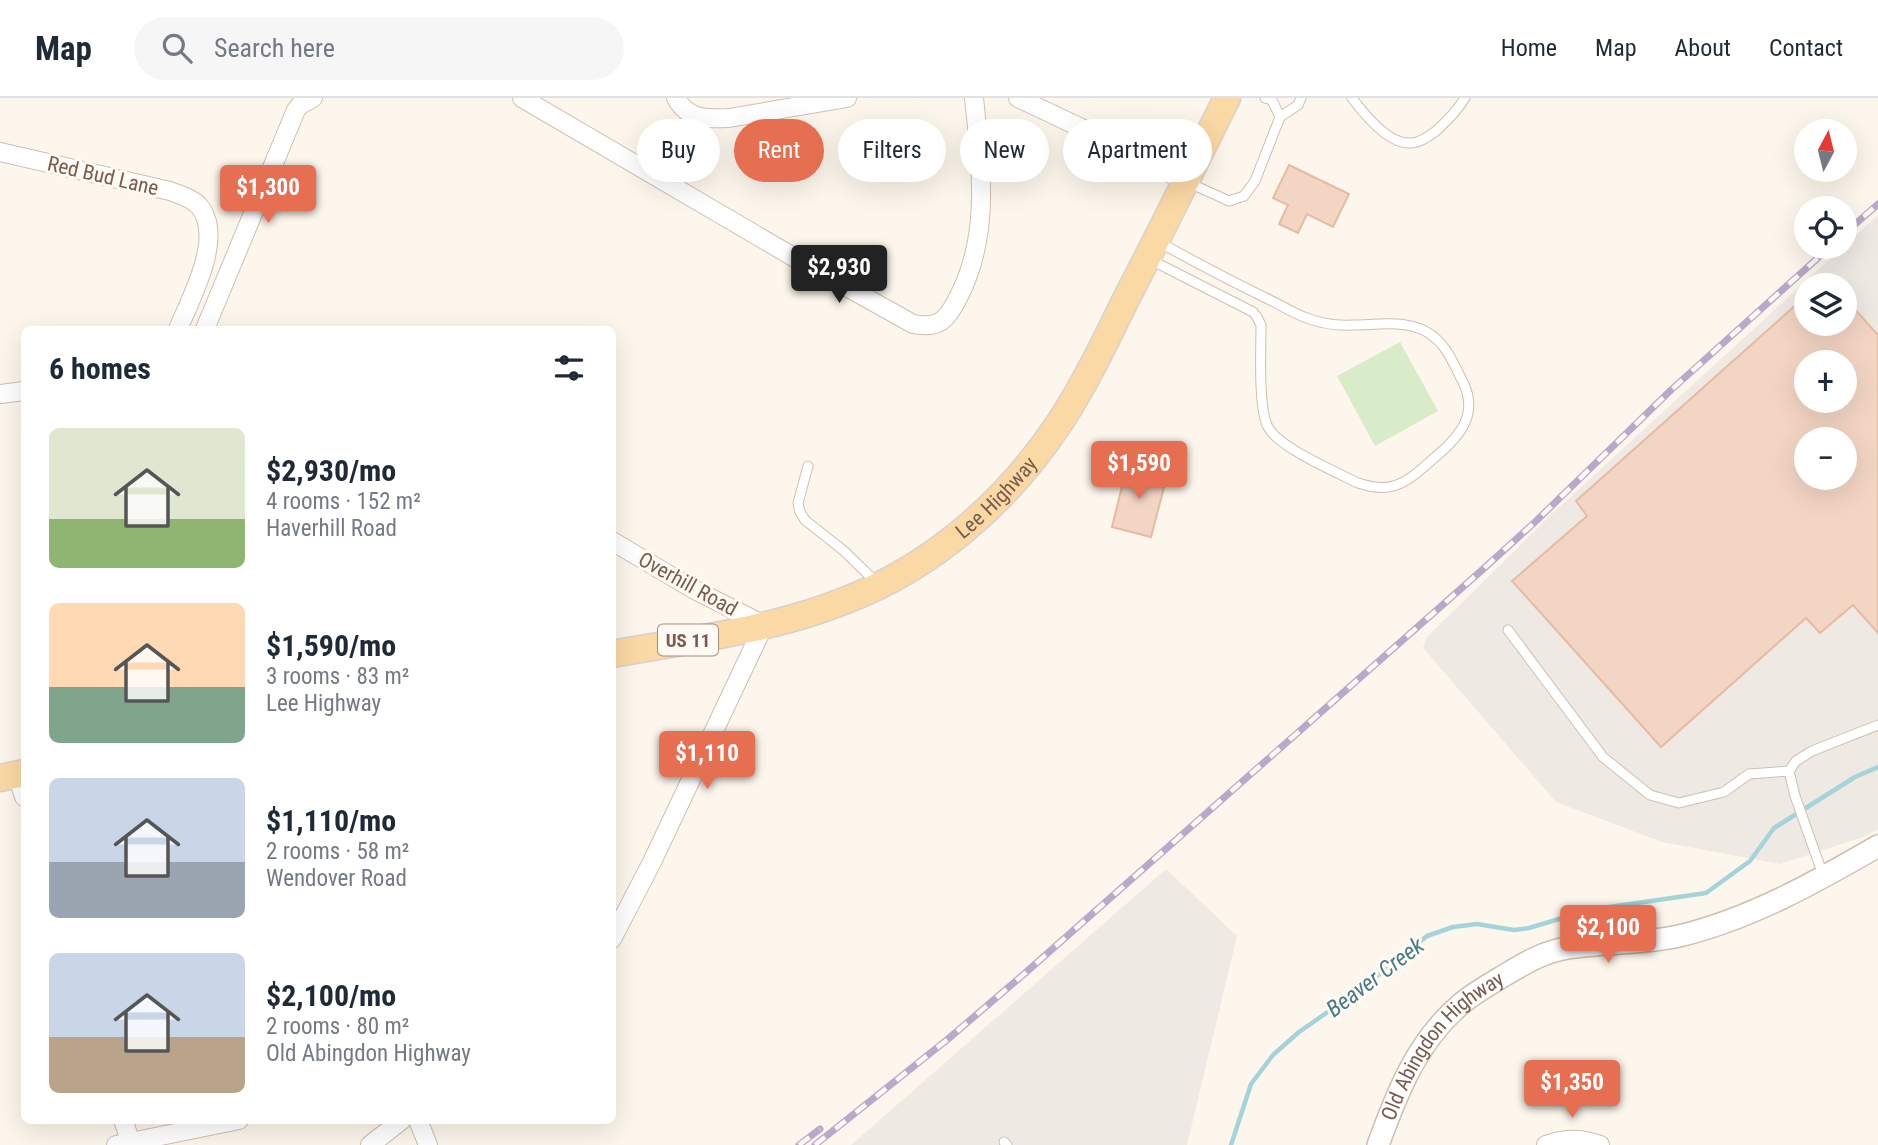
<!DOCTYPE html>
<meta charset="utf-8">
<style>
:root{--surface:#fff;--page:#f6f6f7;--text:#1f2937;--muted:#747a83;--line:#e0e1e3;--accent:#e76f51}
body{margin:0;font-family:"Roboto Condensed",sans-serif;background:var(--page);color:var(--text);height:100vh;display:flex;flex-direction:column;font-size:26px;white-space:nowrap}
*{box-sizing:border-box;margin:0}
p{font-size:23px;color:var(--muted)}
.icon{flex:none;width:38px;height:38px;fill:none;stroke:currentColor;stroke-width:2;stroke-linecap:round;stroke-linejoin:round}
.map{position:relative;flex:1;overflow:hidden}
.sheet{position:absolute;left:21px;top:228px;width:595px;height:798px;display:flex;flex-direction:column;background:var(--surface);border-radius:10px;box-shadow:0 7px 28px #0002}
.sheet>*{flex:none}
.guide{position:absolute;left:637px;top:21px;width:665px;height:63px;display:flex;gap:14px}
.needle{width:46px;rotate:7deg}
.controls{position:absolute;left:1794px;top:21px;display:grid;gap:14px}
.controls a{display:grid;place-items:center;width:63px;height:63px;border-radius:50%;background:var(--surface);box-shadow:0 7px 28px #0002;font-size:35px}
.price{position:absolute;translate:-50% -60px;padding:0 16px;border-radius:7px;background:var(--accent);color:#fff;font-size:23px;line-height:46px;filter:drop-shadow(0 2px 4px #0008)}
.price::after{content:'';position:absolute;left:50%;top:42px;width:21px;height:16px;margin-left:-10px;background:inherit;clip-path:polygon(0 0,100% 0,50% 100%)}
.price.active{background:#222;color:#fff}
ul{padding:0;list-style:none}
li{display:flex;align-items:center;gap:21px;height:175px;padding:0 28px}
li span{display:grid;place-items:center;flex:none;width:196px;height:140px;border-radius:10px;color:#555}
li>.icon{margin-inline-start:auto}
span .icon{width:84px;height:84px;fill:#fffc;stroke-width:1}
li b{font-size:30px}
h2{display:flex;justify-content:space-between;align-items:center;height:84px;padding:0 28px;font-size:30px}
.tag{padding:0 24px;border-radius:32px;background:var(--surface);box-shadow:0 7px 28px #0002;font-size:24px;line-height:63px}
.tag.active{background:var(--accent);color:#fff}
header{display:flex;align-items:center;gap:42px;box-sizing:border-box;height:98px;padding:0 35px;background:var(--surface);border-bottom:2px solid var(--line)}
header strong{font-size:33px}
nav{display:flex;gap:38px;margin-inline-start:auto;font-size:24px}
.search{width:490px;height:63px;background:var(--page);display:flex;align-items:center;gap:18px;box-sizing:border-box;padding:0 24px;border-radius:38px;color:var(--muted);font-size:26px}
.map>svg:first-child{display:block}
.industrial{fill:#efe9e4;fill-rule:evenodd}
.green{fill:#d8ecc9}
.lines{fill:none;stroke-linecap:round;stroke-linejoin:round}
.stream{stroke:#a5d3da;stroke-width:4.5}
.building{fill:#f3d5c3;stroke:#e6bba3;stroke-width:2;fill-rule:evenodd}
.service-casing{stroke:#d1beb0;stroke-width:11}
.minor-casing{stroke:#d1beb0;stroke-width:20}
.tertiary-casing{stroke:#d1beb0;stroke-width:24}
.primary-casing{stroke:#dad1cd;stroke-width:29}
.service{stroke:#fff;stroke-width:9}
.minor{stroke:#fff;stroke-width:18}
.tertiary{stroke:#fff;stroke-width:21}
.primary{stroke:#fbd9a5;stroke-width:26}
.rail-casing{stroke:#b9a8c9;stroke-width:7}
.rail{stroke:#fffaf3;stroke-width:4.5;stroke-dasharray:13;stroke-linecap:butt}
.labels{text-anchor:middle;stroke-width:6;stroke-linejoin:round;paint-order:stroke}
.shield{fill:#fffaf3;stroke:#a28b7f;stroke-width:2}
.shield-label{font-size:19px;font-weight:bold;fill:#7a5c4d}
.street-label{font-size:21px;fill:#7a5c4d;stroke:#fffaf3}
.water-label{font-size:23px;font-style:italic;fill:#437c86;stroke:#fffaf3}
</style>
<header>
<strong>Map</strong>
<div class="search"><svg class="icon" aria-label="search" viewBox="0 0 24 24"><circle cx="10" cy="10" r="6"/><path d="M15 15l6 6"/></svg>Search here</div>
<nav><a>Home</a><a>Map</a><a>About</a><a>Contact</a></nav>
</header>
<div class="map">
<svg width="1878" height="1047" viewBox="0 0 1878 1047">
<rect width="100%" height="100%" fill="#fdf6ec"/>
<g class="industrial">
<path d="M1878,117v614l-15,8 -83,27 -118,-22 -106,-40 -133,-154 3,-10 131,-129zM1806,187h38v39h-38zM1806,264h38v39h-38zM1806,341h38v39h-38z"/>
<path d="M1166,771l71,67 -50,209h-336z"/>
</g>
<path class="green" d="M1400,244l38,69 -63,35 -38,-70z"/>
<g class="lines">
<path class="stream" d="M1231,1047l20,-61 22,-29 26,-23 63,-44 65,-52 26,-9 24,-3 37,6 15,-2 60,-18 117,-17 44,-32 24,-33 81,-51 23,-10"/>
</g>
<g class="building">
<path d="M1289,67l60,29 -16,33 -26,-13 -9,19 -19,-9 9,-19 -15,-7z"/>
<path d="M1806,198v28h38v-27l34,38v298l-25,-28 -33,28 -14,-15 -145,129 -149,-166 75,-65 -11,-15zM1806,264h38v39h-38zM1806,341h38v39h-38z"/>
<path d="M1127,368l40,10 -16,61 -39,-10z"/>
</g>
<g class="lines">
<defs>
<g id="service">
<path d="M1352,0c12,16 37,47 59,45 9,0 18,-7 25,-12 11,-10 21,-20 29,-33"/>
<path d="M1280,19l18,-12 3,-7"/>
<path d="M1187,84l42,19 15,-5 11,-15 25,-64 -8,-17 -7,-2"/>
<path d="M1149,161l104,53 4,5 4,8c0,24 -3,83 7,102 10,20 68,45 90,56 30,10 45,3 67,-17 26,-23 57,-45 38,-84 -8,-15 -15,-34 -29,-45 -22,-19 -55,-12 -82,-12 -16,1 -33,-2 -48,-8 -13,-5 -25,-13 -38,-19 -37,-18 -73,-37 -109,-57"/>
<path d="M808,368l-10,37 2,9 5,8 39,31 34,33"/>
<path d="M1508,532l95,127 47,38 29,8 45,-11 25,-18 40,-3"/>
<path d="M1823,777l-28,-79 -6,-25 7,-10 16,-10 66,-26"/>
<path d="M1004,1044l3,3"/>
</g>
<g id="minor">
<path d="M522,0l280,164 111,62c26,5 34,-4 45,-26 33,-63 23,-132 16,-200"/>
<path d="M676,0c12,22 31,21 53,20l118,-20"/>
<path d="M1018,0l93,44 75,40"/>
<path d="M0,54l170,39c10,4 22,7 29,15 26,30 -8,92 -21,123"/>
<path d="M205,231l91,-219 4,-5 13,-7"/>
<path d="M0,296l24,-3"/>
<path d="M612,443l81,48 71,36 -112,237 -40,77"/>
<path d="M17,676l7,23"/>
<path d="M123,1022l9,25"/>
<path d="M418,1022l10,25"/>
<path d="M116,1047l123,-25"/>
<path d="M370,1047l32,-25"/>
<path d="M1546,1047c19,-7 35,-7 54,0"/>
</g>
<g id="tertiary">
<path id="s1" d="M1378,1047c19,-52 39,-104 83,-141 13,-11 29,-20 44,-29 20,-12 40,-24 63,-27 37,-6 75,-4 111,-12 71,-17 137,-54 199,-90"/>
</g>
<g id="primary">
<path id="s2" d="M612,556c78,-14 159,-24 232,-53 89,-34 164,-100 216,-179 25,-38 45,-80 65,-121 35,-67 68,-135 102,-203"/>
<path d="M0,680l24,-5"/>
</g>
</defs>
<use href="#service" class="service-casing"/>
<use href="#minor" class="minor-casing"/>
<use href="#tertiary" class="tertiary-casing"/>
<use href="#primary" class="primary-casing"/>
<use href="#service" class="service"/>
<use href="#minor" class="minor"/>
<use href="#tertiary" class="tertiary"/>
<use href="#primary" class="primary"/>
<defs>
<g id="rail">
<path d="M1844,136l34,-30"/>
<path d="M799,1047l21,-16"/>
<path d="M815,1047l133,-106 76,-65 457,-403 54,-49 136,-132 159,-143"/>
</g>
</defs>
<use href="#rail" class="rail-casing"/>
<use href="#rail" class="rail"/>
</g>
<g class="labels">
<rect class="shield" x="658" y="526.5" width="60" height="31" rx="5"/>
<g class="shield-label">
<text x="688" y="549">US 11</text>
</g>
<g class="street-label">
<text transform="translate(103 78) rotate(13)" y="7">Red Bud Lane</text>
<text dy="7" stroke="none"><textPath href="#s2" startOffset="424">Lee Highway</textPath></text>
<text transform="translate(688 486) rotate(29)" y="7">Overhill Road</text>
<text dy="7" stroke="none"><textPath href="#s1" startOffset="121">Old Abingdon Highway</textPath></text>
</g>
<g class="water-label">
<text transform="translate(1375 879) rotate(-37)" y="8">Beaver Creek</text>
</g>
</g>
</svg>
<div class="controls">
<a><svg class="needle" viewBox="-14 -14 28 28"><path d="M0-13l5 13h-10z" fill="#e53935"/><path d="M0 13l5-13h-10z" fill="#747a83"/></svg></a>
<a><svg class="icon" aria-label="locate" viewBox="0 0 24 24"><circle cx="12" cy="12" r="6"/><path d="M12 2v4M12 18v4M2 12h4M18 12h4"/></svg></a>
<a><svg class="icon" aria-label="layers" viewBox="0 0 24 24"><path d="M12 4l9 5-9 5-9-5zM3 14l9 5 9-5"/></svg></a>
<a>+</a>
<a>−</a>
</div>
<b class="price" style="left:268px;top:127px">$1,300</b>
<b class="price active" style="left:839px;top:207px">$2,930</b>
<b class="price" style="left:1139px;top:403px">$1,590</b>
<b class="price" style="left:707px;top:693px">$1,110</b>
<b class="price" style="left:1608px;top:867px">$2,100</b>
<b class="price" style="left:1572px;top:1022px">$1,350</b>
<div class="guide">
<a class="tag">Buy</a>
<a class="tag active">Rent</a>
<a class="tag">Filters</a>
<a class="tag">New</a>
<a class="tag">Apartment</a>
</div>
<section class="sheet">
<h2>6 homes<svg class="icon" aria-label="filters" viewBox="0 0 24 24"><path d="M4 7h16M4 17h16"/><circle cx="9" cy="7" r="2"/><circle cx="15" cy="17" r="2"/></svg></h2>
<ul>
<li><span style="background:linear-gradient(#dfe7d0 65%,#8fb573 0)"><svg class="icon" aria-label="home" viewBox="0 0 24 24"><path d="M3 11l9-7 9 7M6 9v11h12V9"/></svg></span><div><b>$2,930/mo</b><p>4 rooms · 152 m²</p><p>Haverhill Road</p></div></li>
<li><span style="background:linear-gradient(#ffd9b3 60%,#7fa58c 0)"><svg class="icon" aria-label="home" viewBox="0 0 24 24"><path d="M3 11l9-7 9 7M6 9v11h12V9"/></svg></span><div><b>$1,590/mo</b><p>3 rooms · 83 m²</p><p>Lee Highway</p></div></li>
<li><span style="background:linear-gradient(#c9d6e8 60%,#9aa5b1 0)"><svg class="icon" aria-label="home" viewBox="0 0 24 24"><path d="M3 11l9-7 9 7M6 9v11h12V9"/></svg></span><div><b>$1,110/mo</b><p>2 rooms · 58 m²</p><p>Wendover Road</p></div></li>
<li><span style="background:linear-gradient(#c9d6e8 60%,#b9a48a 0)"><svg class="icon" aria-label="home" viewBox="0 0 24 24"><path d="M3 11l9-7 9 7M6 9v11h12V9"/></svg></span><div><b>$2,100/mo</b><p>2 rooms · 80 m²</p><p>Old Abingdon Highway</p></div></li>
</ul>
</section>
</div>
